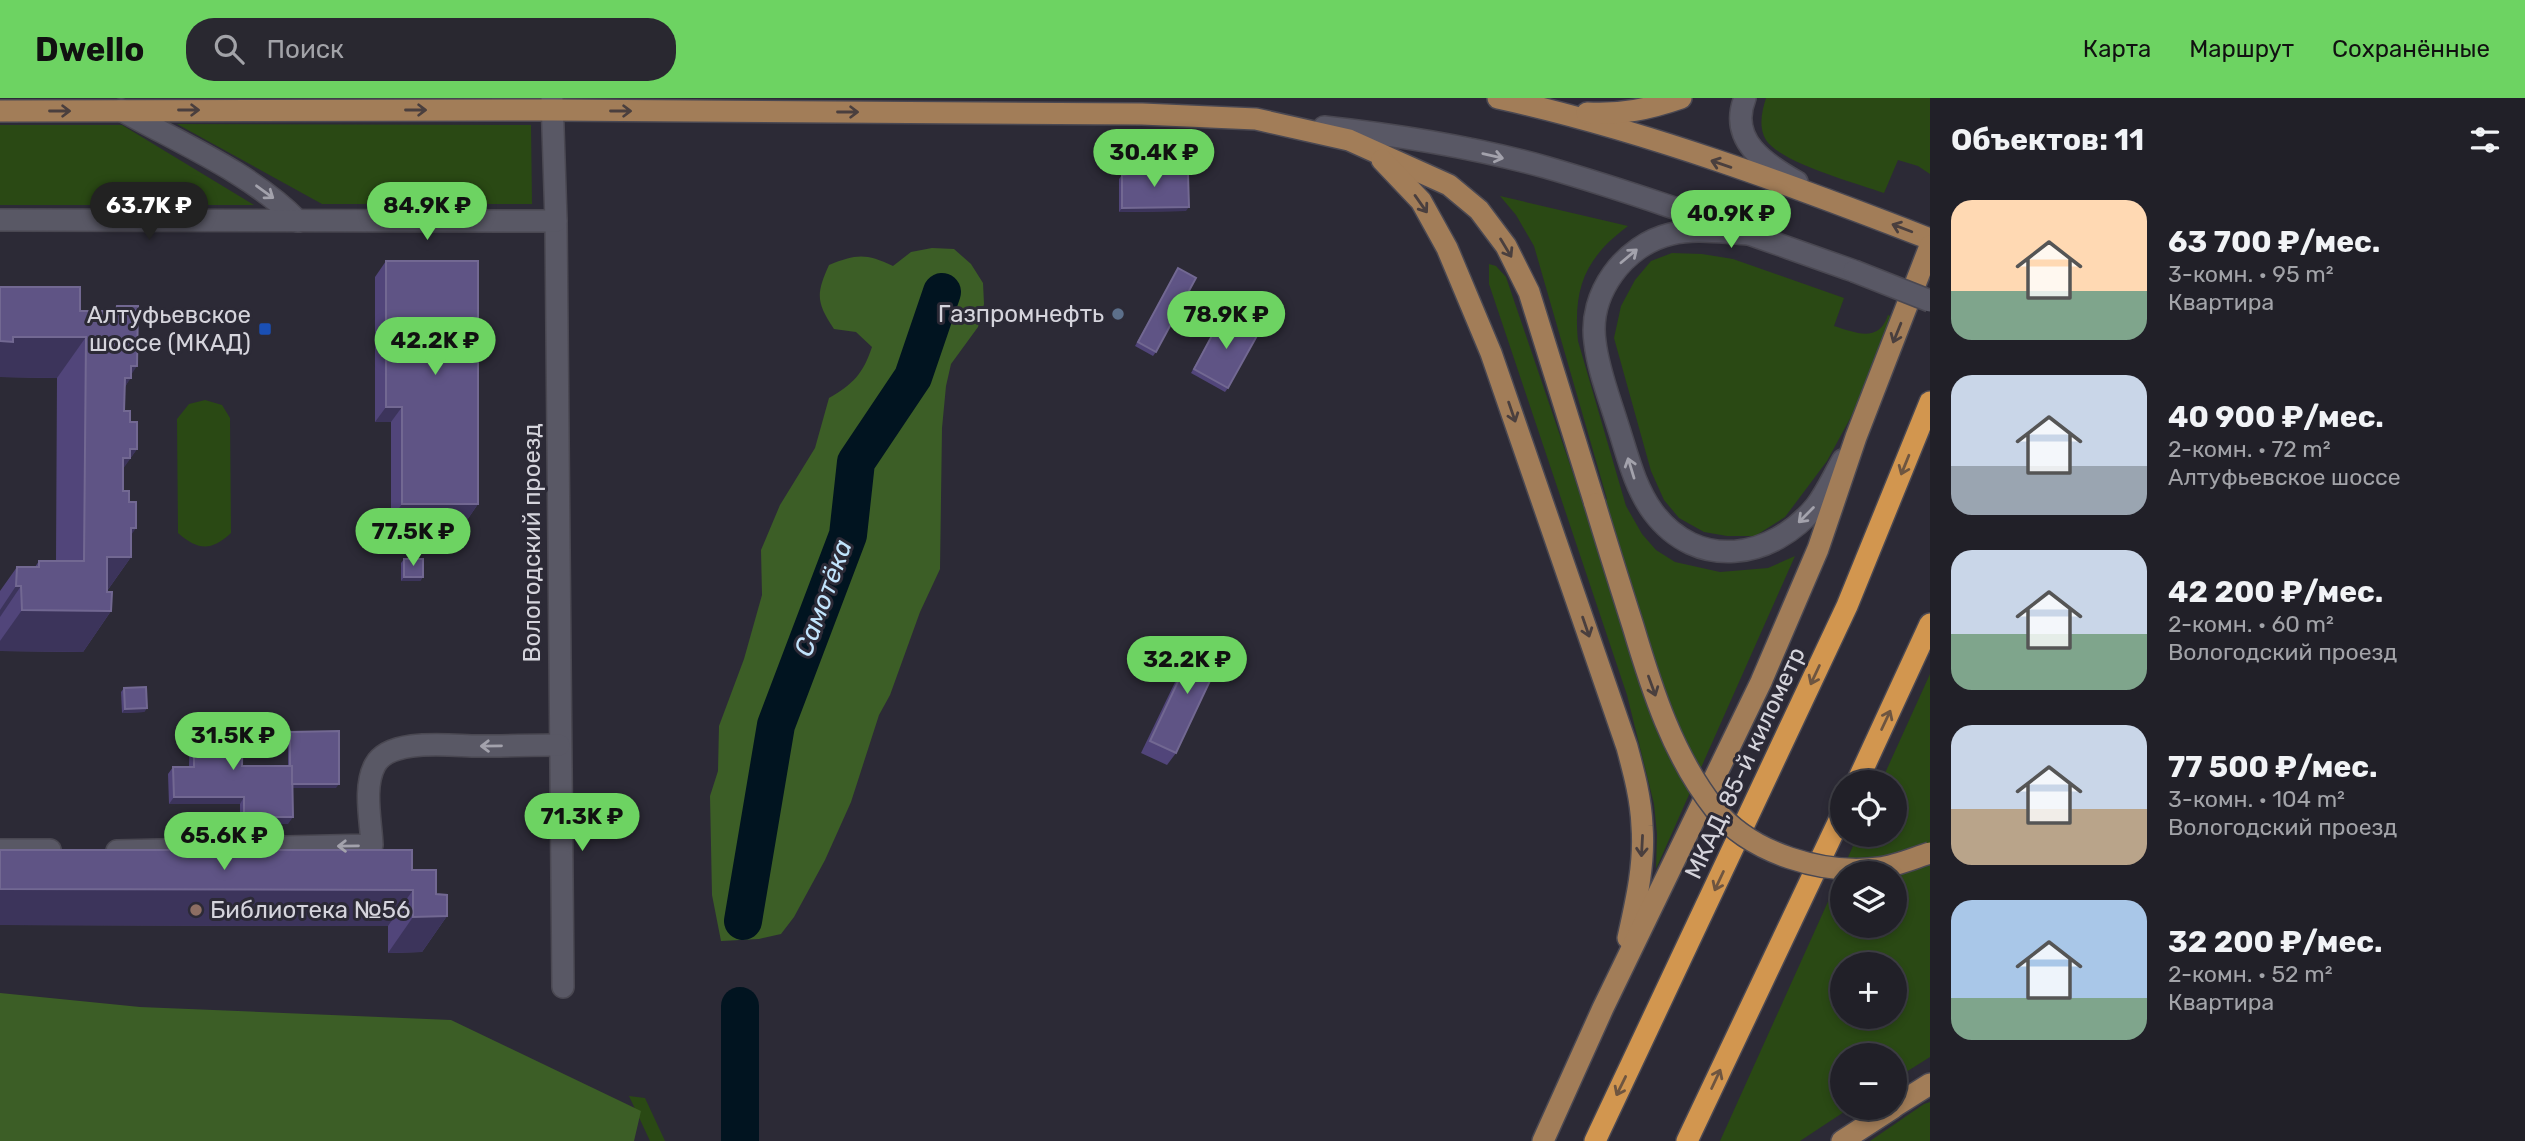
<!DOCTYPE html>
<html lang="ru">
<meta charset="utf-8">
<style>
:root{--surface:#212028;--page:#292830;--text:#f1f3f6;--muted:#a2a3a8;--line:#3e3e45;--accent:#6dd362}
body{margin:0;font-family:Rubik,sans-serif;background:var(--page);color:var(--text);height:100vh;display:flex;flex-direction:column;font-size:26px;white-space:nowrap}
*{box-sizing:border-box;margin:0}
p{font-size:23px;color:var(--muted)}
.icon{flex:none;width:38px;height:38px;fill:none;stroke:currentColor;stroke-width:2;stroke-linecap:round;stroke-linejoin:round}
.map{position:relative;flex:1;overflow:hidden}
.side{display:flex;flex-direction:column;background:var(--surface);width:595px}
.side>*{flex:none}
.tools{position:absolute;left:1830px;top:672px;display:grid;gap:14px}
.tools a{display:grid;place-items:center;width:77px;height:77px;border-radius:50%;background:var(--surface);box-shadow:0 4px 10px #0003,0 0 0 2px var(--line);font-size:35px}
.price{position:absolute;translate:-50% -60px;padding:0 16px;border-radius:24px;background:var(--accent);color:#111;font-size:23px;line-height:46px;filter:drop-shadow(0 2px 4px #0008)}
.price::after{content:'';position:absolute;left:50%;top:42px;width:21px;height:16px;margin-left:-10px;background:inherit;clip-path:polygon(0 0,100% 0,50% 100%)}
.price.on{background:#222;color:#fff}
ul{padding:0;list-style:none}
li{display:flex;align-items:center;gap:21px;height:175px;padding:0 21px}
li span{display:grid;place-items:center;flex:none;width:196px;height:140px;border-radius:21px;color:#555}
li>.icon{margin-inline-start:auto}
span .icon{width:84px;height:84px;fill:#fffc;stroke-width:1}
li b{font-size:30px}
h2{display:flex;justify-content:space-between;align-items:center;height:84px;padding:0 21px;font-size:30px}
header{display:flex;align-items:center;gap:42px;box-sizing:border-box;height:98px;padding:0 35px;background:var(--accent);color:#111}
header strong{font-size:33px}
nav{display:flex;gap:38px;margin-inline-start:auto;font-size:24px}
.search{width:490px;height:63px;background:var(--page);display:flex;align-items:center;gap:18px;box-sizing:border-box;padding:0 24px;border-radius:28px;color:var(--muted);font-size:26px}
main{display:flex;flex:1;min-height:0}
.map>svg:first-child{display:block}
.green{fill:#2a4914;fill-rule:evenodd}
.forest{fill:#3c5e26}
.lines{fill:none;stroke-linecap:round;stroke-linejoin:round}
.river{stroke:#011420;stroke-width:38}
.street-casing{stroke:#4a4852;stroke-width:24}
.secondary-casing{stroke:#4a4852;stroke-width:24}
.primary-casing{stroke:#4a4852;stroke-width:24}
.highway-casing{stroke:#4a4852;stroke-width:24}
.street{stroke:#595865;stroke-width:21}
.secondary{stroke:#595865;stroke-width:21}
.primary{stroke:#a27d58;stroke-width:21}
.highway{stroke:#d2964f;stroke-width:21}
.secondary-bridge-casing{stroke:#4a4852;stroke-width:24;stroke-linecap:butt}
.primary-bridge-casing{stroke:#4a4852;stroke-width:24;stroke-linecap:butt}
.secondary-bridge{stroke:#595865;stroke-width:21}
.primary-bridge{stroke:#a27d58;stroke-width:21}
.wall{fill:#51457a}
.shaded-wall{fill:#3c345b}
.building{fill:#5f5485;stroke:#726892;stroke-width:2}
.oneway{stroke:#4a3f3e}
.oneway2{stroke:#a3a2ac}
.oneway3{stroke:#6e5540}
.service-dot{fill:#5c6f8a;stroke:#2c2a36;stroke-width:2.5}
.transit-dot{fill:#1a4fb4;stroke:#2c2a36;stroke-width:2.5}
.education-dot{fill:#8d6e63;stroke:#2c2a36;stroke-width:2.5}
.labels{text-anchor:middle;stroke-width:6;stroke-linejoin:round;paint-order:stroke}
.poi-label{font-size:24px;fill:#d5d4dc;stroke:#2c2a36;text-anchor:end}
.street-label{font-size:24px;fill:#d5d4dc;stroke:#2c2a36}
.water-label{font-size:26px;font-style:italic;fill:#c1e4fc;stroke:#2c2a36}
</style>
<header>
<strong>Dwello</strong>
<div class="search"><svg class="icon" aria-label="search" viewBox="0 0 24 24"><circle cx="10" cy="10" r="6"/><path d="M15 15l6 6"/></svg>Поиск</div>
<nav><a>Карта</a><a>Маршрут</a><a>Сохранённые</a></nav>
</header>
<main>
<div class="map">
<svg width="1930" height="1043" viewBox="0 0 1930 1043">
<rect width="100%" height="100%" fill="#2c2a36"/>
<g class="green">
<path d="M1766,0h164v76l-12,-8 -20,-6 -14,33c-28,-10 -103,-30 -118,-53 -8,-13 -4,-29 0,-42z"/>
<path d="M177,26l354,1 1,79h-210z"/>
<path d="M0,27h122l132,80h-254z"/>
<path d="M1500,98l128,30c-43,32 -55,62 -50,115l48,165 16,28 14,16 19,12 45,10 48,-4 27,-12 -139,313 1,-35 -3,-30 -27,-109 -138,-411v-20l7,2 10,11 78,229 23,-7 -73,-253 -18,-31z"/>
<path d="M1672,155l30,1 31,5 111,39 -10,28c22,7 45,17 54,-11l8,3 -43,95 -26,48 -42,56 -30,19h-28l-23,-4 -25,-14 -15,-18 -13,-29 -37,-133 7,-32 14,-26 16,-19z"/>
<path d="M205,302l17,5 8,13 1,115c-20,18 -32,18 -53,0l-1,-114 12,-15z"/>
<path d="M1930,576v383l-35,22v-24h-52v53h7l-50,33h-80l138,-306h37v-53h-14zM1843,775h52v53h-52zM1843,866h52v53h-52z"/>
<path d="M629,998l16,2 20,43h-15z"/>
<path d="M1930,1004v39h-60l54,-37z"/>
</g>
<g class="forest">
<path d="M932,150l22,1 17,15 12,19 1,21 -6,23 -27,37 -5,22 -4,42 -2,141 -20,43 -30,83 -11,20 -28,87 -26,58 -31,57 -13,17 -22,5 -38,2 -9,-46 -2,-99 8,-25 1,-45 25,-67 18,-64 -1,-45 19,-45 35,-57 14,-50c24,-14 34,-24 43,-51l-16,-15 -22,-3c-18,-27 -18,-35 -5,-64 27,-11 37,-12 64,1l18,-14z"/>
<path d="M0,895l140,14 311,13 190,91 -7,30h-634z"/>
</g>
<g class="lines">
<g class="river">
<path d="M743,823l33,-196 72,-190 8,-73 57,-85 29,-85"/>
<path d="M740,1043v-135"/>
</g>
<defs>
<g id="street">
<path d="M556,123l7,766"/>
<path d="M0,752h50"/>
<path d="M117,753l255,-6c-1,-24 -9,-58 3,-80 15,-28 77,-19 103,-19 27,0 54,-1 81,-1"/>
</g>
<g id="secondary">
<path d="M1745,0c-17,42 20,66 52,84"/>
<path d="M121,12c57,32 132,64 177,111"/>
<path d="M1324,29c73,8 149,20 221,40 104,30 206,68 309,104"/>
<path d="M0,122l556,1 -4,-123"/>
<path d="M1750,136c-26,-1 -54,-6 -79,0 -47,11 -83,60 -76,108 3,27 14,55 22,81 10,30 17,63 36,89 44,59 119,48 163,-6 10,-13 18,-31 27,-46"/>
</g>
<g id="primary">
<path d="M1498,0c146,32 293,87 432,141"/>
<path d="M0,13l552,-1 590,4 114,5 93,21 100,45 30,25 27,36 23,46 66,212"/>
<path d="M1587,15c34,2 62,-4 94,-15"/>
<path d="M1382,62l39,41 26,47 44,105 136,394c7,26 14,52 15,79 3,38 -6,76 -14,112"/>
<path d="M1895,1008l35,-22"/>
<path d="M1543,1043l60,-133 158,-326 57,-133 38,-112 74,-191"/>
<path d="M1842,1043l51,-33"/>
</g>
<g id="highway">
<path d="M1857,684l73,-158"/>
<path d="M1595,1043l252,-535 83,-204"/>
<path d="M1687,1043l156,-329"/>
</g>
</defs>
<use href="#street" class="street-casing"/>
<use href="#secondary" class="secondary-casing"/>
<use href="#primary" class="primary-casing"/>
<use href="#highway" class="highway-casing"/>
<use href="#street" class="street"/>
<use href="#secondary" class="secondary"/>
<use href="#primary" class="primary"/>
<use href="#highway" class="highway"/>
<defs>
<path id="secondary-bridge" d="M1854,173l76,30"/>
<path id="primary-bridge" d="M1595,406c12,40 25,81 38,122 19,64 40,130 82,183 36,45 109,66 164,59 17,-2 35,-10 51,-15"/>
</defs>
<use href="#secondary-bridge" class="secondary-bridge-casing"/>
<use href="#primary-bridge" class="primary-bridge-casing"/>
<use href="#secondary-bridge" class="secondary-bridge"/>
<use href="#primary-bridge" class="primary-bridge"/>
</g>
<g class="wall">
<path d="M1130,69l21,6 35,38 -67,1v-33l3,-4 5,-1z"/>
<path d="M386,163l92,243 -11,16h-76v-98h-16v-145z"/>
<path d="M1178,170l-22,84 -3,4 -18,-10z"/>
<path d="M0,189l80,24h33l4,-5 14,70 -6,11 -1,24 6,11 7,27 -14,19v23l6,11 2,55 -24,34 4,20 -28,41 -83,-1v-60l17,-24h18l4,-6h17l1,-183 -57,-1z"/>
<path d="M1223,217l5,73 -3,4 -34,-19z"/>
<path d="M404,461l19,18 -3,4h-19v-18z"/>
<path d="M1198,541l-22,114 -9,12 -26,-12 49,-102z"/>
<path d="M124,590l23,20 -3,4 -22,1 -1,-21z"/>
<path d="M194,620l48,48h46v-30l2,-4 46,56h-44l-4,36h-48v-20h-71l-1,-30 5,-7h16l1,-42z"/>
<path d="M0,752l412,20 24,24 11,22 -25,36 -34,1v-27l-388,-1z"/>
</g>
<g class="shaded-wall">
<path d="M1189,109l-3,4 -67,1 3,-4z"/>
<path d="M13,239h73l-29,41 -57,-1v-36z"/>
<path d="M131,268h6l-8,12h2l-29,40z"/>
<path d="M386,309h16l-11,15h-16z"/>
<path d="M130,351h7l-35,50z"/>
<path d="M402,406h76l-11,16h-76z"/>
<path d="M131,430h5l-20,29h15l-29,41 5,-41z"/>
<path d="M404,479h19l-3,4h-19z"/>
<path d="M16,488h5l-21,31v-7z"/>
<path d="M22,512l89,1 -28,41 -83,-1v-10z"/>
<path d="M147,610l-3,4 -22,1 3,-4z"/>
<path d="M290,686h49l-3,4h-48z"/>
<path d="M174,699h70l-4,7h-71z"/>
<path d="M244,719h49l-5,7h-48z"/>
<path d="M0,791l413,1 -25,36 -388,-1z"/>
<path d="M447,818l-25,36 -34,1 25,-36z"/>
</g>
<g class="building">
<path d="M1140,65l7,3 4,7 37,1 1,33 -67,1v-33l6,-1 2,-7z"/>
<path d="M386,163h92v243h-76v-97h-16z"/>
<path d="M1178,170l18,10 -40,74 -18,-10z"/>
<path d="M0,189h80v24h36l1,-5h21l-1,60h-6v12h-6l-1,33h6v11h7v27h-7v9h-7v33h6v11h7v26h-5v29h-24v35h5l-1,19 -89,-1 -1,-24h-5l1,-19h22v-6h45l2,-224h-73v5l-13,-1z"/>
<path d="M1223,217l35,19 -30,54 -34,-19z"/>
<rect x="404" y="461" width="19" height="18"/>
<path d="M1198,541l26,12 -48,102 -26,-12z"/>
<path d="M146,589l1,21 -22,1 -1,-21z"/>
<path d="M243,619l-1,49h50l1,51h-49v-20h-70l-1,-30h21v-49z"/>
<path d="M339,633v53h-47v-18h-2v-34z"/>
<path d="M0,752h412v20h24v24l11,1v21l-34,1v-27l-413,-1z"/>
</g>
<defs><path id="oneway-shaft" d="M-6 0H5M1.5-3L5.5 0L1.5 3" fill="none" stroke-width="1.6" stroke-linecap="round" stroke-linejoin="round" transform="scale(1.75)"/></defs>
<g class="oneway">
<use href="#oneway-shaft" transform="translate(189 12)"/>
<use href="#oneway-shaft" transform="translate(416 12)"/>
<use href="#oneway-shaft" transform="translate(60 13)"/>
<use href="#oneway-shaft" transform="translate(621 13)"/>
<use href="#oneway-shaft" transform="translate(848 14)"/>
<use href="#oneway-shaft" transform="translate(1721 66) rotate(-161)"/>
<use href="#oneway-shaft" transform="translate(1421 106) rotate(55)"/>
<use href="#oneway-shaft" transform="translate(1902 130) rotate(-159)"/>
<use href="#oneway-shaft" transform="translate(1506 150) rotate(59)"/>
<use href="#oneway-shaft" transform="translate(1897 235) rotate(112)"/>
<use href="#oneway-shaft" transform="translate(1512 314) rotate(71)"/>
<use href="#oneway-shaft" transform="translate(1586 529) rotate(71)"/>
<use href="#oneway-shaft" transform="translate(1652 588) rotate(70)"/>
<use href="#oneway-shaft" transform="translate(1642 748) rotate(93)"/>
</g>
<g class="oneway2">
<use href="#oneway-shaft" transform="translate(1493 58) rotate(13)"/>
<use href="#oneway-shaft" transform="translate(265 94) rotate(36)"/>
<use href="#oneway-shaft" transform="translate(1629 158) rotate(-40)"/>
<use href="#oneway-shaft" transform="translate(1631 370) rotate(-107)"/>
<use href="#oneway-shaft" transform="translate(1806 417) rotate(135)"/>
<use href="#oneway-shaft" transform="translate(491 648) rotate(179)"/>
<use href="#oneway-shaft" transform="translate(348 748) rotate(179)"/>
</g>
<g class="oneway3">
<use href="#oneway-shaft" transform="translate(1905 367) rotate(112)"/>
<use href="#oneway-shaft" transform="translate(1815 577) rotate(115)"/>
<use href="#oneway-shaft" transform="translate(1886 622) rotate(-65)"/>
<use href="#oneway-shaft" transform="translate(1719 783) rotate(115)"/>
<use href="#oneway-shaft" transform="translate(1716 981) rotate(-65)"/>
<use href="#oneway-shaft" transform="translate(1621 988) rotate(116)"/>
</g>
<circle class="service-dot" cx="1118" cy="216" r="7"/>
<rect class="transit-dot" x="258" y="224" width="14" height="14" rx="3.5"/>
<circle class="education-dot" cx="196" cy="812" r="7"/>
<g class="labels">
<g class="poi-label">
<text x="1104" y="224">Газпромнефть</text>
<text x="251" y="225">Алтуфьевское<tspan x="251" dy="28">шоссе (МКАД)</tspan></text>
<text x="210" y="820" text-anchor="start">Библиотека №56</text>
</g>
<g class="street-label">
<text transform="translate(532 445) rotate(-90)" y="8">Вологодский проезд</text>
<text transform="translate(1745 665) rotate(-65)" y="8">МКАД, 85-й километр</text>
</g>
<g class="water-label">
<text transform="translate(823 500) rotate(-70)" y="9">Самотёка</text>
</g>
</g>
</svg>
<div class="tools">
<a><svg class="icon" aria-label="locate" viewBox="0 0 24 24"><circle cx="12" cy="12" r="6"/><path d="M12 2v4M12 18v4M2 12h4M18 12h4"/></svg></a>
<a><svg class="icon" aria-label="layers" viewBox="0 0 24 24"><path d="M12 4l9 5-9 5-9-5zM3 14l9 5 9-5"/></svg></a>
<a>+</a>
<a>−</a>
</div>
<b class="price" style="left:1154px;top:91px">30.4K ₽</b>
<b class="price on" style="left:149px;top:144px">63.7K ₽</b>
<b class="price" style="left:427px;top:144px">84.9K ₽</b>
<b class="price" style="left:1731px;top:152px">40.9K ₽</b>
<b class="price" style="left:1226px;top:253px">78.9K ₽</b>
<b class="price" style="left:435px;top:279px">42.2K ₽</b>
<b class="price" style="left:413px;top:470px">77.5K ₽</b>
<b class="price" style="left:1187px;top:598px">32.2K ₽</b>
<b class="price" style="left:233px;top:674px">31.5K ₽</b>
<b class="price" style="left:582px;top:755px">71.3K ₽</b>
<b class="price" style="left:224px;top:774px">65.6K ₽</b>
</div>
<section class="side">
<h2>Объектов: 11<svg class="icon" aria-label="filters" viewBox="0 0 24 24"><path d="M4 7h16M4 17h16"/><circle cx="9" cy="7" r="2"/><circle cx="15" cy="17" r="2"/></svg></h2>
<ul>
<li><span style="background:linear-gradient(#ffd9b3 65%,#7fa58c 0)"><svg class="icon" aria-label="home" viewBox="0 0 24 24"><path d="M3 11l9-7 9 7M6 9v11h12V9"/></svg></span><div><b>63 700 ₽/мес.</b><p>3-комн. · 95 m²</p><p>Квартира</p></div></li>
<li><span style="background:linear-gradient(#c9d6e8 65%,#9aa5b1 0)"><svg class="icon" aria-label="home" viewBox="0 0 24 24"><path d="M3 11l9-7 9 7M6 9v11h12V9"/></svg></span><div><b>40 900 ₽/мес.</b><p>2-комн. · 72 m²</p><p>Алтуфьевское шоссе</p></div></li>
<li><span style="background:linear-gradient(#c9d6e8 60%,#7fa58c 0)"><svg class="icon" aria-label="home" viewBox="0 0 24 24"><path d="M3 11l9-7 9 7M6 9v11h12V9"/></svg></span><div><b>42 200 ₽/мес.</b><p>2-комн. · 60 m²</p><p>Вологодский проезд</p></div></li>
<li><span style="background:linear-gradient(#c9d6e8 60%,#b9a48a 0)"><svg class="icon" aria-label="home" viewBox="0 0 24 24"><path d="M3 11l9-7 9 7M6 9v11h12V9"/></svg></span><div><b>77 500 ₽/мес.</b><p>3-комн. · 104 m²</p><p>Вологодский проезд</p></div></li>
<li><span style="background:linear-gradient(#a9c7e8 70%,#7fa58c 0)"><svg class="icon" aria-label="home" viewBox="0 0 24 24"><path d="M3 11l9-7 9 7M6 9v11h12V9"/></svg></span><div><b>32 200 ₽/мес.</b><p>2-комн. · 52 m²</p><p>Квартира</p></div></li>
</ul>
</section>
</main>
